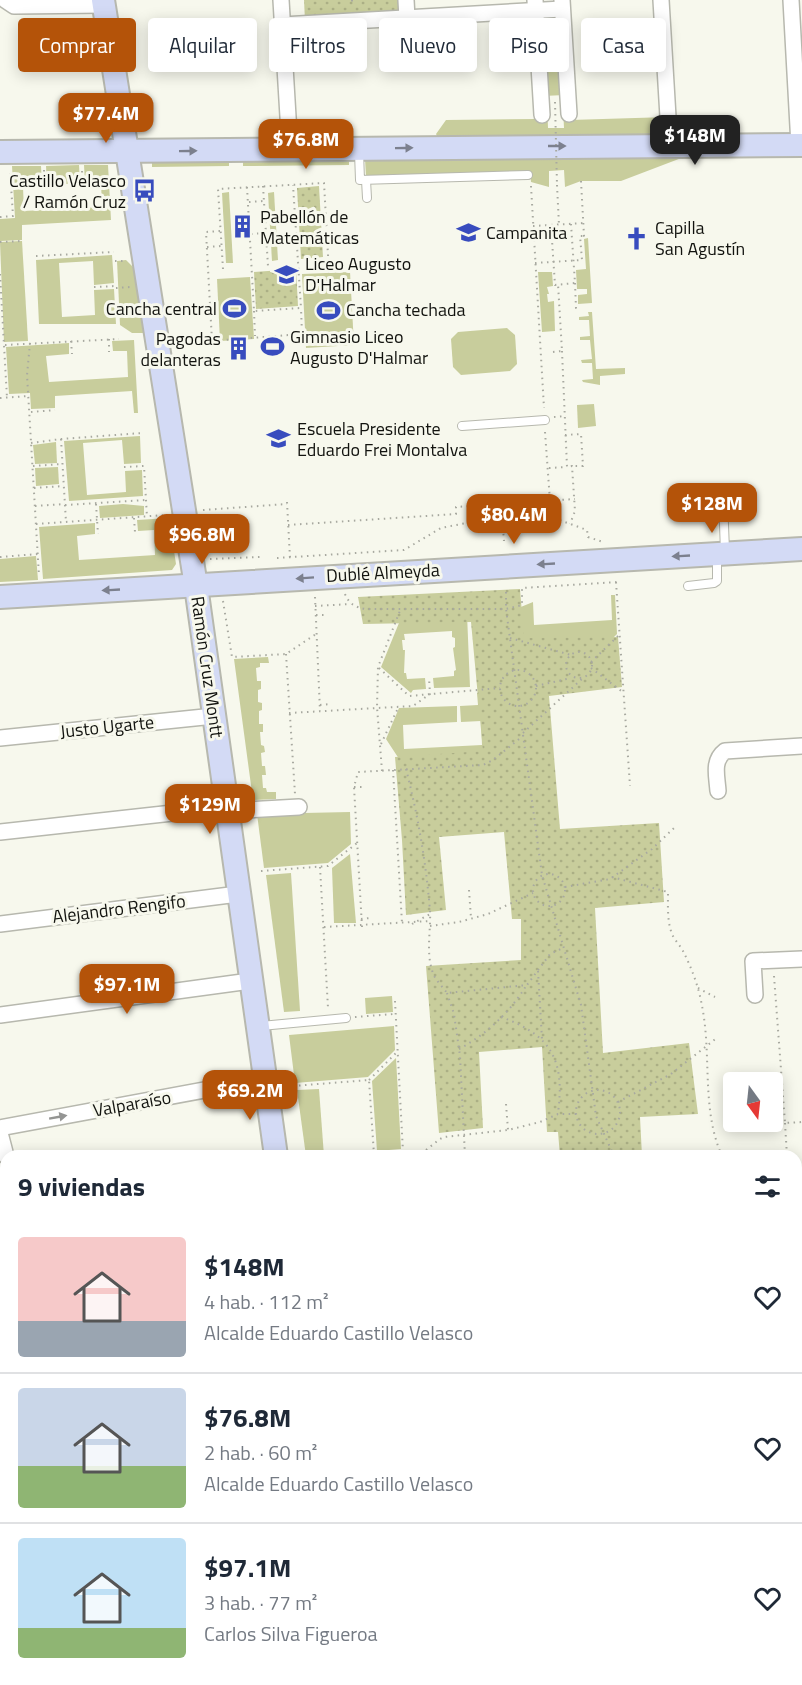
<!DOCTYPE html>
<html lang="es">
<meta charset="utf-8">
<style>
:root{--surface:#fff;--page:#f2f2f3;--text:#1f2937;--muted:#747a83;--line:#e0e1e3;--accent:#b45309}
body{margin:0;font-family:"Titillium Web",sans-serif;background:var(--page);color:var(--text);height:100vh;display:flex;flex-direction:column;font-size:22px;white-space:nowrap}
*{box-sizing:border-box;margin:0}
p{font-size:20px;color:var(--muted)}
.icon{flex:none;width:33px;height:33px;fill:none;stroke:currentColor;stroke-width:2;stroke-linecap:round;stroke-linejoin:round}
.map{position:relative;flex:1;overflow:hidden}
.panel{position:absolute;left:0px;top:1150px;width:802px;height:536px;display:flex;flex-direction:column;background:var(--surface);border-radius:18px 18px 0 0;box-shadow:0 3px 15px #0003}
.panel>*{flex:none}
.banner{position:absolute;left:18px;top:18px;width:766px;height:54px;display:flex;gap:12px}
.needle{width:39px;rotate:165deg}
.fabs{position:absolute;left:723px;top:1072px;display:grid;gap:12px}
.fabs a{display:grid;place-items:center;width:60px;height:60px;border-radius:6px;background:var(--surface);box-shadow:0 3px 15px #0003;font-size:30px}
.price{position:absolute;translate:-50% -51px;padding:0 14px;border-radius:12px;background:var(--accent);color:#fff;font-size:20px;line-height:39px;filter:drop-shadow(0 2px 3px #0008)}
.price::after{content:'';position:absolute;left:50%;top:36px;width:18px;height:14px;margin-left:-9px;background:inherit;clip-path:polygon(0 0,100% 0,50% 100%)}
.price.current{background:#222;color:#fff}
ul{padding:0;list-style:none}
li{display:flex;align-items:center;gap:18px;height:150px;padding:0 18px}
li+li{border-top:2px solid var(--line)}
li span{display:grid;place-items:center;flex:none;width:168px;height:120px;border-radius:6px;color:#555}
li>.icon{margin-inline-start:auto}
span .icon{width:72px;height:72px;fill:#fffc;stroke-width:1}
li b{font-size:26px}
h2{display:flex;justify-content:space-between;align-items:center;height:72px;padding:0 18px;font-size:26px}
.pill{padding:0 21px;border-radius:6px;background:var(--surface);box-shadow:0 3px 15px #0003;font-size:21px;line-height:54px}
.pill.current{background:var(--accent);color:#fff}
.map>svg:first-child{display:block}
.green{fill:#c8cd9c}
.park{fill:url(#park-dots)}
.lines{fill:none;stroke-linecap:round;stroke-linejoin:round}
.lane-casing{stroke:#b7b8ae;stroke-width:10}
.street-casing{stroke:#b7b8ae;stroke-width:18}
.secondary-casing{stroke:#b7b8ae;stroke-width:26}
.primary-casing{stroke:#d4d5d4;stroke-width:27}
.path{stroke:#a8a9a0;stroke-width:2;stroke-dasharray:1.5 4.5;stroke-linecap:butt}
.lane{stroke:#fff;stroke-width:8}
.street{stroke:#fff;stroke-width:15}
.secondary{stroke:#d3daf5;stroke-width:22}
.primary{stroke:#a7b6eb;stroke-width:24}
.path-bridge{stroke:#a8a9a0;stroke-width:2;stroke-dasharray:1.5 4.5;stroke-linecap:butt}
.oneway{fill:#7c808e}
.oneway2{fill:#949593}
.labels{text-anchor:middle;stroke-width:6;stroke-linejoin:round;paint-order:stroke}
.poi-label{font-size:18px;fill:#12130f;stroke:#f7f8ed;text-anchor:start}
.street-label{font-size:18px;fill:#12130f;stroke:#f7f8ed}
</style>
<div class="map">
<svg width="802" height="1685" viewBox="0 0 802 1685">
<defs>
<pattern id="park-dots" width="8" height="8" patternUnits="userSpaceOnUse" patternTransform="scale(1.5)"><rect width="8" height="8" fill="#c8cd9c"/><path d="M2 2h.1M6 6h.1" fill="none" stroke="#abaf85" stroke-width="1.8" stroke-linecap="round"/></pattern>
</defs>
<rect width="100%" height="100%" fill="#f7f8ed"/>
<g class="green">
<path d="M560,14l5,81 -22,1 -5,-81z"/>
<path d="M547,102l1,26h16l-1,-21 7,13 98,-3 1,17 -232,2 -1,-2 10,-14 90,-1z"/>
<path d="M684,155v2l-63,24h-40l-16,6 -1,-17 -15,1v16l-18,-5 -1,-11 -164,5 -1,-17z"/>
<path d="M349,160v5l-106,1v-5z"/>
<path d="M229,161v5l-77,1v-5z"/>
<path d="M79,165l1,18 -33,2 -1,-19z"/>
<path d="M84,165h24l3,55 -89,5v15l-22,1v-22l15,-1 -3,-52h29l1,19 -19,2 1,24 78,-4 -1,-25 -16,1z"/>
<path d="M229,192l4,71h-7l-4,-70z"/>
<path d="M274,192l4,68 -6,1 -4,-68z"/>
<path d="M588,238l4,65 -14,1v-9l9,-1v-5h-10l-1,-19 10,-1 -2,-30z"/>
<path d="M22,241l6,100 -24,1 -4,-100z"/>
<path d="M112,255l2,28 -20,2 -1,-24 -34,2 3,54 33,-2 -1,-25 20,-1 2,35h-77l-3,-64z"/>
<path d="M126,260l7,7 11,66h-12l-12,-8 -3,-64z"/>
<path d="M350,272l4,73 -48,3 -4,-74z"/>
<path d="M538,272h14l1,14 -6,1 2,7h-2l1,8 6,-1 1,30 -13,1z"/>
<path d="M250,277l4,62 -34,2 -3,-62z"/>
<path d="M588,312h4l4,57 29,-1v6l-25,2v9l-17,-3 -1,-2 11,-1 -1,-16h-10l-1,-3 11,-1 -2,-19h-10v-3l10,-1 -1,-16h-10v-3l10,-1z"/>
<path d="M507,328l8,7 2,29 -7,7 -49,4 -8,-8 -2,-28 7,-7z"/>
<path d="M134,340l4,73h-4l-2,-22 -77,5v12l-24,1 -1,-16 -21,1 -3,-47 63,-4v11l-23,2 3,26 79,-5 -1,-26h-14l-1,-10z"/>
<path d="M594,404l2,22 -18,2 -1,-23z"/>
<path d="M140,436l1,27 -17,1 -2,-24 -39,3 4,52 39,-3 -1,-21 17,-1 1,26 -74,5 -5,-60z"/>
<path d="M56,442l1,21 -22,1 -2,-19z"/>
<path d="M58,467l1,17 -23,2 -1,-18z"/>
<path d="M123,504l21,2v9l-44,3 -1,-12z"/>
<path d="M169,518l7,46 -4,6 -129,9 -4,-52 56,-4v11l-18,2 2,24 76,-5 -1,-25 -16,1 -1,-11z"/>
<path d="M36,556l2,24 -38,2v-23z"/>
<path d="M611,595h4l2,39 -22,22 -80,-18 -4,-27 22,-9 1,23 78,-5z"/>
<path d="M467,614l3,73 -36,1 -1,-10 21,-2v-5l2,-1 -3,-22 2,-1v-9l-3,-1v-6l-48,3 1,6h-3l1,10h2l-1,23h2l1,6 18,-1 1,11 -13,1 -2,3 -30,-26 20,-49z"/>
<path d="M268,657l1,6h-9v4l-4,1 1,13h4v8l-3,1v12l4,1v7l-3,1v13h4v8h-3l1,13 3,1 1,6 -4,1 1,13h3l1,9h-4l1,13h3l1,4h9v7l-23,1 -19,-141z"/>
<path d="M498,691l-5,68 -88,9 -19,-29 13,-31 58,-2v16l-54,3 1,24 78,-4 -1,-24 -20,1 -1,-16 18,-1 -1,-12z"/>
<path d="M350,812l1,32 -23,19 -64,5 -7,-54z"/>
<path d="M350,854l6,69h-22l-2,-55z"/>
<path d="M291,873l9,138 -16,1 -18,-137z"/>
<path d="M392,996l1,16 -27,2 -1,-16z"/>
<path d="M394,1026l1,24 -27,27 -73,6 -6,-48z"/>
<path d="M396,1058l5,91 -24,2 -5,-70z"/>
<path d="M319,1089l5,67h-18l-9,-66z"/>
</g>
<g class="park">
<path d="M304,0h99l1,15 -99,6z"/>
<path d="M319,186l4,71 -22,2 -4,-71z"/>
<path d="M296,269l2,37 -42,3 -2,-37z"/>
<path d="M520,589l4,49 94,-1 4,50 -73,9 11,133 99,-6 5,79 -69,6 8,145 86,-10 9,71 -58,3 2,39h-82l-2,-24h-11l-5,-85 -63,5 4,76 -44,5 -13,-167 95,-6v-41h-9l-8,-87 -65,5 7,73 -40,5 -4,-75 -7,-83 88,-6 -12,-129 -108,2 -5,-27z"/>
</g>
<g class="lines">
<defs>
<g id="lane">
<path d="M359,152l1,28 168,-5"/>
<path d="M366,180l1,18"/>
<path d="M462,426l83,-6"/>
<path d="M723,499l2,52"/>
<path d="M688,586l26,-3 3,-2v-25"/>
<path d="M261,1026l85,-8"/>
</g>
<g id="street">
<path d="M5,0l9,6 90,-1"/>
<path d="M281,0l9,150"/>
<path d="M406,0l1,18"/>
<path d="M535,0l7,115"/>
<path d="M562,0l7,114"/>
<path d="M661,0l7,117"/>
<path d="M791,0l8,145"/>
<path d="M282,25l280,-16"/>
<path d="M0,738l214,-22"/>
<path d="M718,791c-1,-15 -6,-30 7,-40l77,-5"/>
<path d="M227,811l72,-4"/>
<path d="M0,832l227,-25"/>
<path d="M0,924l238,-30"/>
<path d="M755,995l-2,-34 49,-2"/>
<path d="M0,1015l250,-34"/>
<path d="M0,1128l264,-49"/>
<path d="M0,1133l6,23"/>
</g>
<g id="secondary">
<path d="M103,0l93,586 80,570"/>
<path d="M0,152l802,-7"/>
<path d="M0,597l802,-48"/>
<path d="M0,1450l6,3"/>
<path d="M409,1680l2,5"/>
<path d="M574,1680l14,5"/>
</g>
<g id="primary">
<path d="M796,1438l6,-2"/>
<path d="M796,1461l6,-2"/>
<path d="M164,1685l14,-5"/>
<path d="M225,1685l14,-5"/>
</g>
</defs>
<use href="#lane" class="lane-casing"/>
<use href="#street" class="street-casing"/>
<use href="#secondary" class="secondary-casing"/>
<use href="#primary" class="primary-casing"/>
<g class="path">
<path d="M352,0v6"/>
<path d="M44,170l1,15"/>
<path d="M82,171l1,12"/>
<path d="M581,181l3,55h4"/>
<path d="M557,185l2,40"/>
<path d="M263,186l5,80"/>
<path d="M531,186l13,222"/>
<path d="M247,187l7,124 47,-3 -8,-123"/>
<path d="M249,202l15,-1"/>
<path d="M0,217l13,-1 -3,-46"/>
<path d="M551,225l4,60 20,-2 -4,-59"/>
<path d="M533,226l51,-3"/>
<path d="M220,231l-14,1 6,109 90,-7 -1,-26"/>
<path d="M251,234l15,-1"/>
<path d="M0,242l22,-1"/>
<path d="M207,247l14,-1"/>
<path d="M36,256l78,-4"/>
<path d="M115,261h12"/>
<path d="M314,263v11"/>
<path d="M535,263l47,-3 -2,-24h4"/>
<path d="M223,269l-5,-80 106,-6 5,90"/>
<path d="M0,274l7,124"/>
<path d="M575,283l1,25h2"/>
<path d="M94,287l22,-1"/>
<path d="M116,288l15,-1"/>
<path d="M254,311l1,25"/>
<path d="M109,339v13"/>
<path d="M71,341l1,13"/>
<path d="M30,343l-3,32 12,201"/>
<path d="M5,345l114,-6"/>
<path d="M562,351l5,116 5,-1 3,45 -5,13"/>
<path d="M553,352l9,-1 -4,-67"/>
<path d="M0,398l29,-2"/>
<path d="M31,412l24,-2"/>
<path d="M554,417l12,-1"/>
<path d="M545,432l5,69"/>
<path d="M565,435l16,-1 2,32h-10"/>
<path d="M61,439l5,83"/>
<path d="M31,443l30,-4 81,-6"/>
<path d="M33,466l29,-2"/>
<path d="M124,467l20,-1 3,51"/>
<path d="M549,468l18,-1"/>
<path d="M34,488l30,-2"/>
<path d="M287,502l3,56"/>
<path d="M96,504l2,30"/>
<path d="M501,504l3,37"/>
<path d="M65,505l81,-5"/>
<path d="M35,506l30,-2"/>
<path d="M203,510l84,-6"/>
<path d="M502,510l24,-2 61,22 1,7 15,5"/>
<path d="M134,518l1,14"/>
<path d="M36,524l129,-9"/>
<path d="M288,525l168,-11v-7l119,-8"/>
<path d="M0,557l38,-3"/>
<path d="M277,558l127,-8 37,-22 61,-12"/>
<path d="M210,559l51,-2"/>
<path d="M616,582l14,204"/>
<path d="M506,592v17l36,266 39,130 15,111 18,40"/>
<path d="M345,594c4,10 10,13 20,15h141l16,-4v-17l96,-6v-3"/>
<path d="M315,597l5,114"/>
<path d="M223,601l9,56 54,-3 30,-20"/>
<path d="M315,606l36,-2"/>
<path d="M316,615h8"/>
<path d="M510,638l61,17"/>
<circle cx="579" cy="665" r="13"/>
<path d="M286,654l9,140"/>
<path d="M591,662l28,-27"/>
<path d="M379,668l30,28 91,-8"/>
<path d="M591,668l33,25"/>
<circle cx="518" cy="688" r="18"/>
<path d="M536,686l35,-8"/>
<path d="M320,705l10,-1"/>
<path d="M289,713l124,-7 17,-12 -1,-16"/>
<path d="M523,733l60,-55"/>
<path d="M381,744l18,-38"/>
<path d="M406,769c12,47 20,93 24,142 1,19 -4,40 2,59 2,9 10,16 15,23l80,-8 23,-31 13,-6"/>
<path d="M393,770l9,153"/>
<path d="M382,771l-5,-64 1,-40 23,-59"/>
<path d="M354,787h9"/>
<path d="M320,867l8,141"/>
<path d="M261,871l67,-5 29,-23"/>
<circle cx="549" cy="890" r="16"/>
<path d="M612,877l56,15c0,14 -1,29 4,42 3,7 9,12 12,19 8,16 15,35 18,53 10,50 -1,103 20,150"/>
<path d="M565,887l45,-8 42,-30 22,-21"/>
<path d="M469,890l2,28"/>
<path d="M361,919l9,-1"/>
<path d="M412,924l18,-10"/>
<path d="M430,926l29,-4 29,-8 45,-21"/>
<path d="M324,927l106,-6"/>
<path d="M362,927l-8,-140 4,-15 125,-7 10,-5 30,-24"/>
<path d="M538,971l4,68"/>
<path d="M774,976l11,147 17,-1"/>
<path d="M698,988l17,9"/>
<path d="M447,993l7,21 6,42 5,100"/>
<path d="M395,1001l8,151"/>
<path d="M355,1017l39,-3"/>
<path d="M501,1017c51,18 64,44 57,96"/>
<path d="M459,1049c28,-15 51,-37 67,-63"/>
<path d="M369,1080l28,-28"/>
<path d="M293,1086l76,-6 5,75"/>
<circle cx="598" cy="1112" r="22"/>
<path d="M618,1102l53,-28 47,-37"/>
<path d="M506,1104l2,26"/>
<path d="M785,1123l2,33"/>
<path d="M426,1150l14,-11 4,-2 64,-7 32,-8 18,-8h18"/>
<path d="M796,1201h6"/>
<path d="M796,1265l6,-1"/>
</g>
<use href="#lane" class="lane"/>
<use href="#street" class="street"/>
<use href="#secondary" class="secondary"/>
<use href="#primary" class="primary"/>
<path class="path-bridge" d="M555,102l2,83"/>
</g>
<defs><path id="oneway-solid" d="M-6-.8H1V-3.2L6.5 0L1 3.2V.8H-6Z" transform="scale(1.5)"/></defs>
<g class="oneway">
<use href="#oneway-solid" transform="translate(557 146)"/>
<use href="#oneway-solid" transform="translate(404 148) rotate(-1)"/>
<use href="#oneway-solid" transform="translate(188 151) rotate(-1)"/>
<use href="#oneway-solid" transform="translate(681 556) rotate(177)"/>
<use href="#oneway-solid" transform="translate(546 564) rotate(177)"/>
<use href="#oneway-solid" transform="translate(305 578) rotate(176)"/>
<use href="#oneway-solid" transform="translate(111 590) rotate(177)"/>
</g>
<use class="oneway2" href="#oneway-solid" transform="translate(58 1117) rotate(-10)"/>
<defs>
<symbol id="bus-bare" viewBox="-9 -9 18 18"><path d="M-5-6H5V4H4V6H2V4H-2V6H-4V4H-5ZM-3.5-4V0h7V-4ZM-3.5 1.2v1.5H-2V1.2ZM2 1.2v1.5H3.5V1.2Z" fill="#384cbe" stroke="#f7f8ed" stroke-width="2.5" paint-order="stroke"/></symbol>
<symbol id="building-bare" viewBox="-9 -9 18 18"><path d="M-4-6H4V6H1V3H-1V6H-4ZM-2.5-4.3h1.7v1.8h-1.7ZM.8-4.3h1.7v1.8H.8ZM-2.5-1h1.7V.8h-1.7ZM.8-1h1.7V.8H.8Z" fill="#384cbe" stroke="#f7f8ed" stroke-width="2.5" paint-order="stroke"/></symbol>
<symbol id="school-bare" viewBox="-9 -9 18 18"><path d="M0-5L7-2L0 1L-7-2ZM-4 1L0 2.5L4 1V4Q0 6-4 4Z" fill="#384cbe" stroke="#f7f8ed" stroke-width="2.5" paint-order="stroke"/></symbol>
<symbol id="church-bare" viewBox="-9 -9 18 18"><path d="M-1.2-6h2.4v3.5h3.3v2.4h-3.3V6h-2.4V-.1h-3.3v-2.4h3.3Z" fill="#384cbe" stroke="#f7f8ed" stroke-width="2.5" paint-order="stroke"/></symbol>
<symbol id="stadium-bare" viewBox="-9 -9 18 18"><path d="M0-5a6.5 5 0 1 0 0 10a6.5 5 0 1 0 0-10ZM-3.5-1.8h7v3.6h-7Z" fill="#384cbe" stroke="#f7f8ed" stroke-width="2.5" paint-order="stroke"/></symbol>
</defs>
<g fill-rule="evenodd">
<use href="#bus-bare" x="128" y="174" width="33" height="33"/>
<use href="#building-bare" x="226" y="210" width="33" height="33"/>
<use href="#school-bare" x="452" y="216" width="33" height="33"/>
<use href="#church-bare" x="620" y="222" width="33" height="33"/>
<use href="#school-bare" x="270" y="258" width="33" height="33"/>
<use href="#stadium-bare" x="218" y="292" width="33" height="33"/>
<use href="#stadium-bare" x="312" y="294" width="33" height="33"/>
<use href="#stadium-bare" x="256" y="330" width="33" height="33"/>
<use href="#building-bare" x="222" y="332" width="33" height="33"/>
<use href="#school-bare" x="262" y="422" width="33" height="33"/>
</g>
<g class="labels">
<g class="poi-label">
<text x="126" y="187" text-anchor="end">Castillo Velasco<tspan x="126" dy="21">/ Ramón Cruz</tspan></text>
<text x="260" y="223">Pabellón de<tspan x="260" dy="21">Matemáticas</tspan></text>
<text x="655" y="234">Capilla<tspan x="655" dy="21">San Agustín</tspan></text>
<text x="486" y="239">Campanita</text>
<text x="305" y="270">Liceo Augusto<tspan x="305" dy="21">D'Halmar</tspan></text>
<text x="217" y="315" text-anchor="end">Cancha central</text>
<text x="346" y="316">Cancha techada</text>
<text x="290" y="343">Gimnasio Liceo<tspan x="290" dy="21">Augusto D'Halmar</tspan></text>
<text x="221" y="345" text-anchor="end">Pagodas<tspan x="221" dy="21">delanteras</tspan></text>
<text x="297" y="435">Escuela Presidente<tspan x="297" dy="21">Eduardo Frei Montalva</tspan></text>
</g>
<g class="street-label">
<text transform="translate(383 573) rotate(-3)" y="6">Dublé Almeyda</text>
<text transform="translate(207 667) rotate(82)" y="6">Ramón Cruz Montt</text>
<text transform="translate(107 727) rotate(-6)" y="6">Justo Ugarte</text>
<text transform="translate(119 909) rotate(-7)" y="6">Alejandro Rengifo</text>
<text transform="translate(132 1104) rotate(-10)" y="6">Valparaíso</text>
</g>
</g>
</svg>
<div class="fabs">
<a><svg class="needle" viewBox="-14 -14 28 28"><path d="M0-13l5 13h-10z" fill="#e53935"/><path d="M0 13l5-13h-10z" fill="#747a83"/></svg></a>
</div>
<b class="price" style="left:106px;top:144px">$77.4M</b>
<b class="price current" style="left:695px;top:166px">$148M</b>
<b class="price" style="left:306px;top:170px">$76.8M</b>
<b class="price" style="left:712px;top:534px">$128M</b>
<b class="price" style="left:514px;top:545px">$80.4M</b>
<b class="price" style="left:202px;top:565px">$96.8M</b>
<b class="price" style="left:210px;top:835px">$129M</b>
<b class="price" style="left:127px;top:1015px">$97.1M</b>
<b class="price" style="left:250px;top:1121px">$69.2M</b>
<div class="banner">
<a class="pill current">Comprar</a>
<a class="pill">Alquilar</a>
<a class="pill">Filtros</a>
<a class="pill">Nuevo</a>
<a class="pill">Piso</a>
<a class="pill">Casa</a>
</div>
<section class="panel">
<h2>9 viviendas<svg class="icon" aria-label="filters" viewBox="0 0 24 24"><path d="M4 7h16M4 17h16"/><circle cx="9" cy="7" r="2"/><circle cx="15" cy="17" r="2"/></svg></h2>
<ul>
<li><span style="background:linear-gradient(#f6c9c9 70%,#9aa5b1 0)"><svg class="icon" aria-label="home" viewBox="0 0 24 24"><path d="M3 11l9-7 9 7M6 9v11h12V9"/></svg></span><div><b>$148M</b><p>4 hab. · 112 m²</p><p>Alcalde Eduardo Castillo Velasco</p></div><svg class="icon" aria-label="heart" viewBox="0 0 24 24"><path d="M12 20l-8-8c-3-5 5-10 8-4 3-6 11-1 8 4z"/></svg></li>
<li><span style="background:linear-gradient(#c9d6e8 65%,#8fb573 0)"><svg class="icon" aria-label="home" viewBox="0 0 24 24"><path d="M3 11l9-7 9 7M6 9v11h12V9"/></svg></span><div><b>$76.8M</b><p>2 hab. · 60 m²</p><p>Alcalde Eduardo Castillo Velasco</p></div><svg class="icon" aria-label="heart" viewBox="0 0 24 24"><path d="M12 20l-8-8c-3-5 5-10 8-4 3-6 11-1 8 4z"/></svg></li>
<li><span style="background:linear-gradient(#bfe0f5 75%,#8fb573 0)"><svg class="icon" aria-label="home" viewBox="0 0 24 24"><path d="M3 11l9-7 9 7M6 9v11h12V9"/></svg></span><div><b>$97.1M</b><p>3 hab. · 77 m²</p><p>Carlos Silva Figueroa</p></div><svg class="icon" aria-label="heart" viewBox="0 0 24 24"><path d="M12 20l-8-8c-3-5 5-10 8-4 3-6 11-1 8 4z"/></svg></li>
</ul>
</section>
</div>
